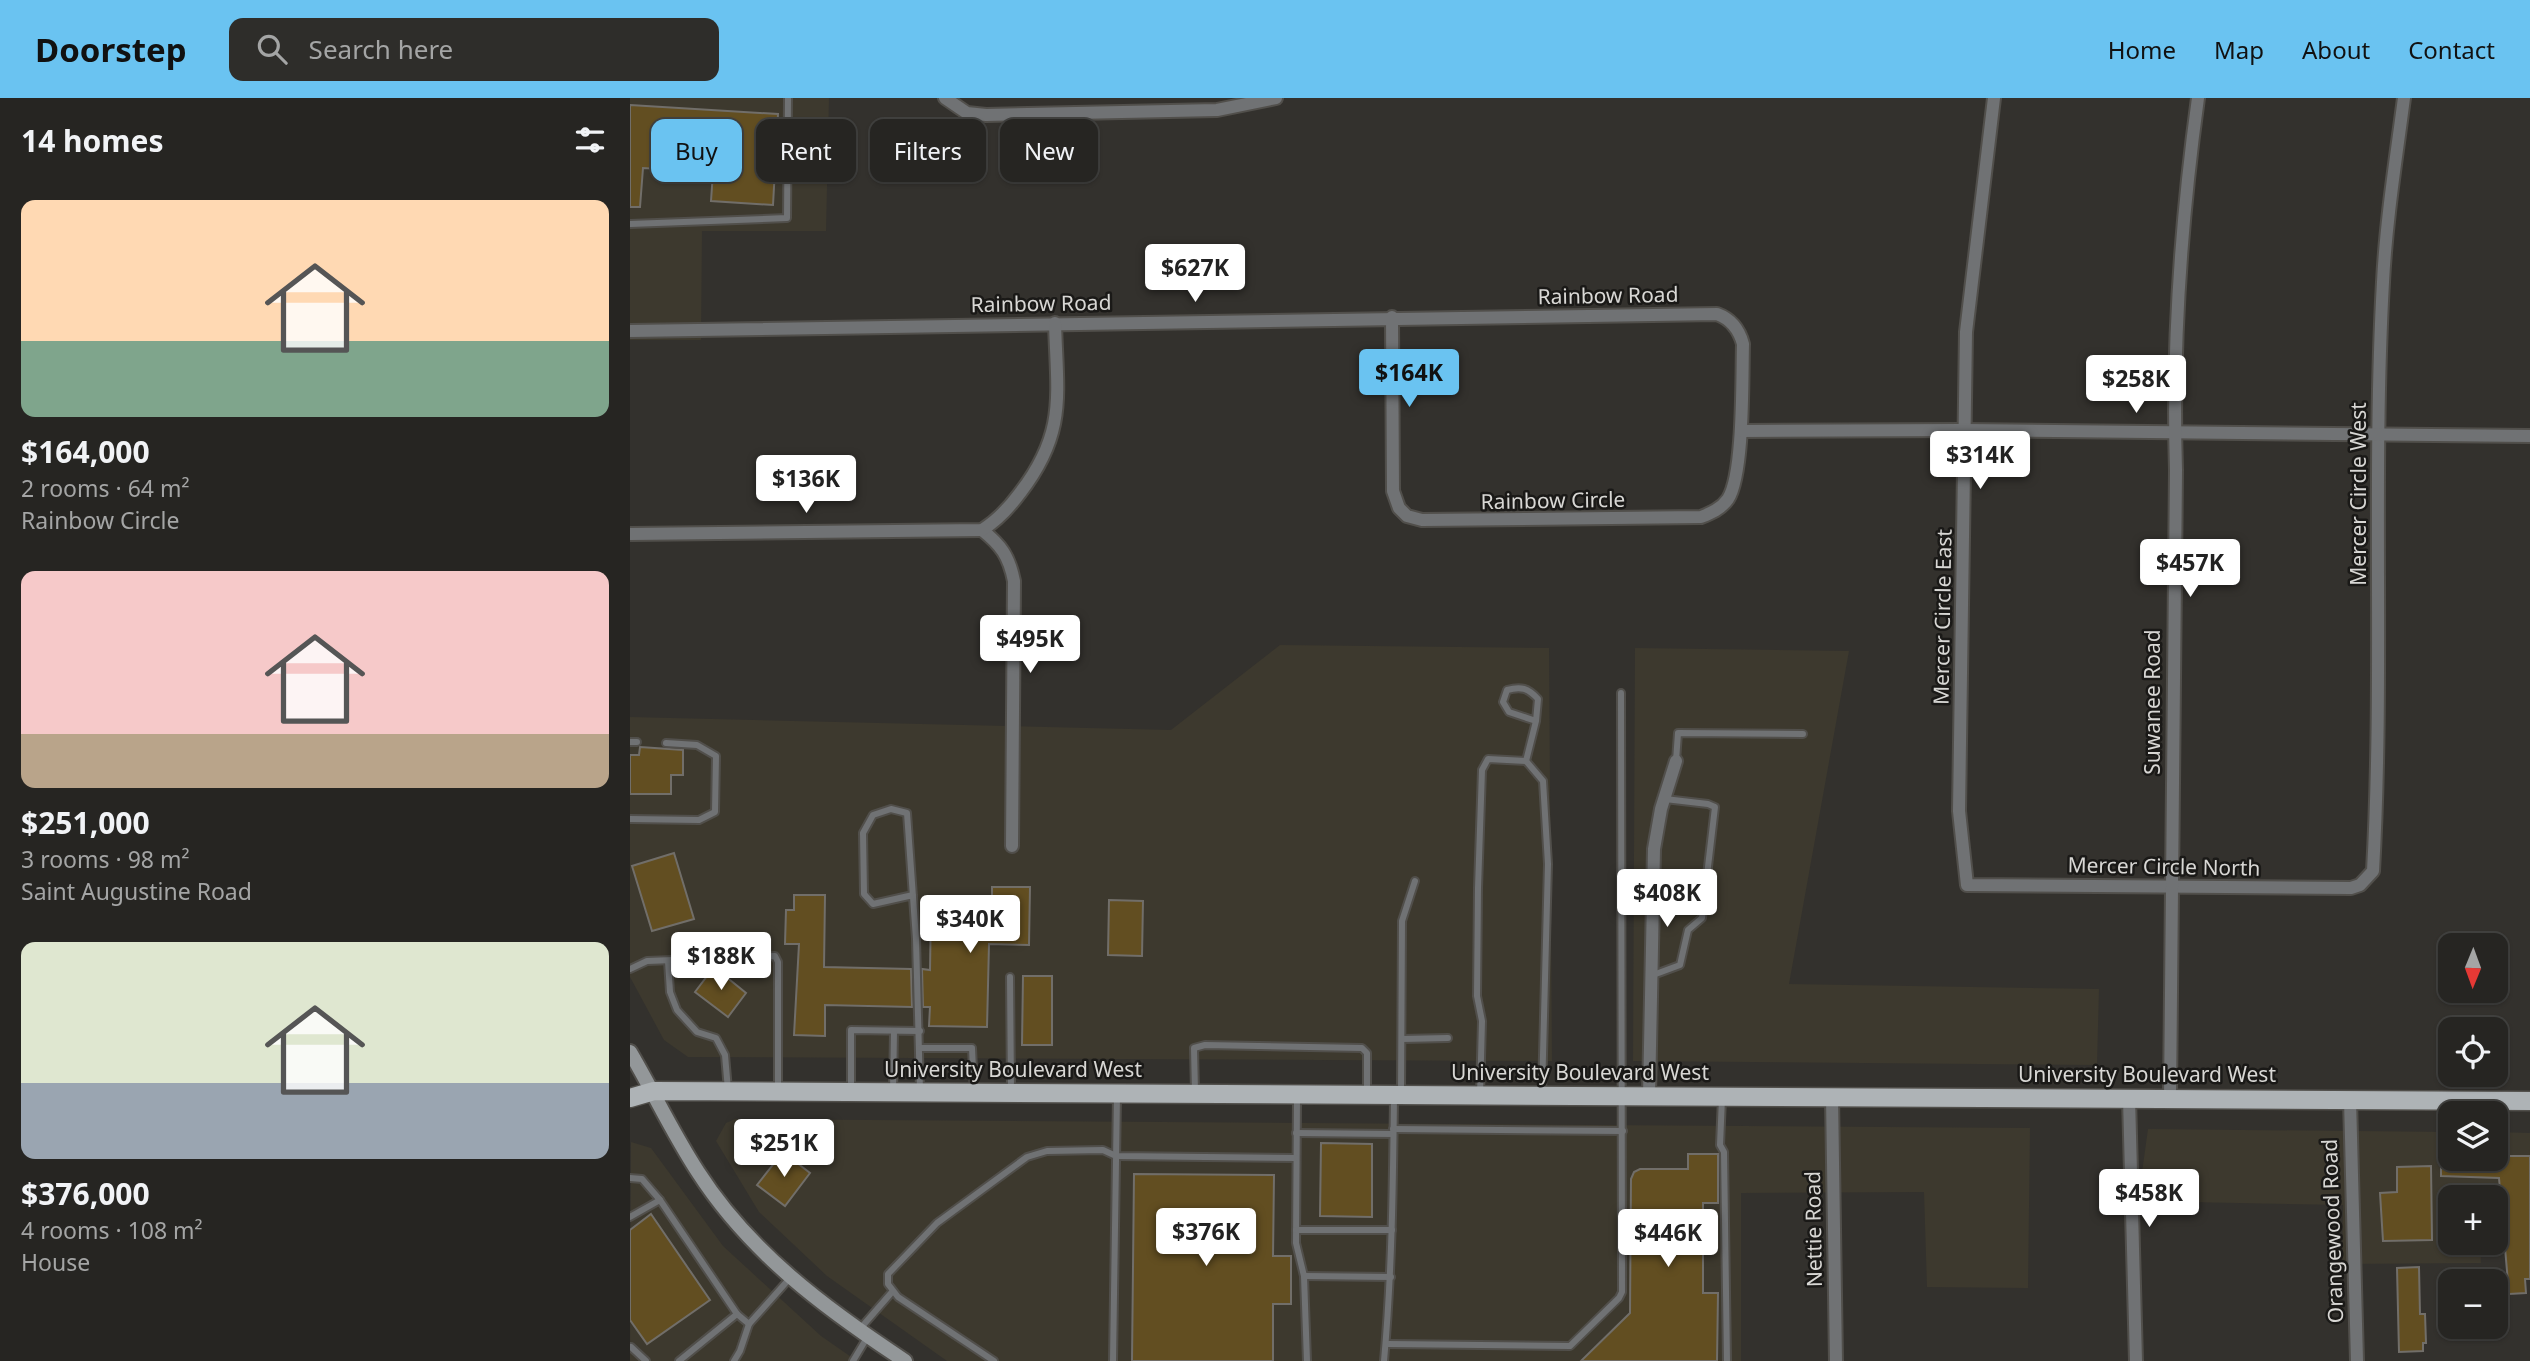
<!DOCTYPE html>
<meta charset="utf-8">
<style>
:root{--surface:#262522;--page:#2e2d2a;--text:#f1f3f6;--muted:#a4a5a5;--line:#424240;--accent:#6ac3f1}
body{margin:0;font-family:"Noto Sans",sans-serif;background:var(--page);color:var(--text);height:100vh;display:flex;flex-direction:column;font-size:26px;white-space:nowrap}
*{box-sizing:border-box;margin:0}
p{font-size:23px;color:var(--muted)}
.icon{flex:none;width:38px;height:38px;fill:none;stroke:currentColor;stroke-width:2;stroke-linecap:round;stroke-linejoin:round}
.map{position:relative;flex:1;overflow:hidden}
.drawer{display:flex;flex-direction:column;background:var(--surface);width:630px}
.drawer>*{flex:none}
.top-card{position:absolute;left:21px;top:21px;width:665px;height:63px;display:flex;gap:14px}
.needle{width:46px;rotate:181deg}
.fabs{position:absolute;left:1808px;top:835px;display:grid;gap:14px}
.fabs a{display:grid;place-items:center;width:70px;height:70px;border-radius:14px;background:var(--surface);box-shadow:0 2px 5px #0004,0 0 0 2px var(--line);font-size:35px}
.price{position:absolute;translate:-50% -60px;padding:0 16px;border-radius:7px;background:#fff;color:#222;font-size:23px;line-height:46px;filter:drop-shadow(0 2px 4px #0008)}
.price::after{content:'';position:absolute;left:50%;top:42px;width:21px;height:16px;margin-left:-10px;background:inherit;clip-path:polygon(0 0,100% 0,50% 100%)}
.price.selected{background:var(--accent);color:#111}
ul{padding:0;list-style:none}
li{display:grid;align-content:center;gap:14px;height:371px;padding:0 21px}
li span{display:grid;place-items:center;height:217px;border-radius:14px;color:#555}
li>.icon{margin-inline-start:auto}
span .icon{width:126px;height:126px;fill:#fffc;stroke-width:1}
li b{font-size:30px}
h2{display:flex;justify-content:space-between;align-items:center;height:84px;padding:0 21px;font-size:30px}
.pill{padding:0 24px;border-radius:14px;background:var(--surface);box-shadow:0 2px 5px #0004,0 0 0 2px var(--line);font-size:24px;line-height:63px}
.pill.selected{background:var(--accent);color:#111}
header{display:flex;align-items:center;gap:42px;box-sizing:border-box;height:98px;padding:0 35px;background:var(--accent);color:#111}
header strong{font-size:33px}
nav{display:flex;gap:38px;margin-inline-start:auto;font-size:24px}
.search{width:490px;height:63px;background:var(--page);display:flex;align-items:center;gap:18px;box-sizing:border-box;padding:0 24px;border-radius:14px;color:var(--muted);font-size:26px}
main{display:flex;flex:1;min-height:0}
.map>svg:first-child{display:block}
.built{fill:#3d392e}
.building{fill:#624e21;stroke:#716e69;stroke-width:2}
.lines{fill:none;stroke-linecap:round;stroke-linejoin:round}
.lane-casing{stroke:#514f4b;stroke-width:10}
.street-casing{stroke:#514f4b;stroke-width:16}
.secondary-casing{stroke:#514f4b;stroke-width:18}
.primary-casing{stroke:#514f4b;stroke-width:21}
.lane{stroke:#707274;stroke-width:6}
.street{stroke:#707274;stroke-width:12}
.secondary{stroke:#939799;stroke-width:14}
.primary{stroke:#aeb3b6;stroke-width:18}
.labels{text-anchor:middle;stroke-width:5;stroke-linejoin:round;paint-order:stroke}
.street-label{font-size:21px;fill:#d8d7d4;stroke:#1a1917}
</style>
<header>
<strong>Doorstep</strong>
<div class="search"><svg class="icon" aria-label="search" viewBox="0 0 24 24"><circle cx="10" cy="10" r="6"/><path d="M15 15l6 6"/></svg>Search here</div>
<nav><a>Home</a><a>Map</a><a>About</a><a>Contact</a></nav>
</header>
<main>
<section class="drawer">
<h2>14 homes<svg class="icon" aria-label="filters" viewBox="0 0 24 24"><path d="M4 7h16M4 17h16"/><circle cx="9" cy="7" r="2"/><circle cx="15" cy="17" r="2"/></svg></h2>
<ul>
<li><span style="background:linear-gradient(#ffd9b3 65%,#7fa58c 0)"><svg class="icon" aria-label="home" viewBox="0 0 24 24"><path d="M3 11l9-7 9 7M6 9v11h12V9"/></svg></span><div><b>$164,000</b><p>2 rooms · 64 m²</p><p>Rainbow Circle</p></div></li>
<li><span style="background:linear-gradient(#f6c9c9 75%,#b9a48a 0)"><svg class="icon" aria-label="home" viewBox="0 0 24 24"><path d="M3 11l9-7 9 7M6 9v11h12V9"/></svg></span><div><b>$251,000</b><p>3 rooms · 98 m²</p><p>Saint Augustine Road</p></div></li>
<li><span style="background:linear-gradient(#dfe7d0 65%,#9aa5b1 0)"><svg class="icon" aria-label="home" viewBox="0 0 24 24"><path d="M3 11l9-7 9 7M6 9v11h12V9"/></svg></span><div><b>$376,000</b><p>4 rooms · 108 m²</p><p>House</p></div></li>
</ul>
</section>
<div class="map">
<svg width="1900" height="1263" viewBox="0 0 1900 1263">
<rect width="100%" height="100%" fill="#33312d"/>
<g class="built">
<path d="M0,0h199l-3,133h-124l-1,109h-71z"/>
<path d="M650,547l269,3 3,413 -864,-4 -24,-17 -34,-63v-260l541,13z"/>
<path d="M1005,550l214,3 -60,333 310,5 -2,76 -464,-4z"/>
<path d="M105,1021l1295,9 -2,160 -101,-1 -3,-95 -183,1v168h-794l-120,-85 -68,-64 -43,-71 10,-18z"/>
<path d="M1518,1031l302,3v26h46v-26l34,1v77l-34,1v-14h-46v45l30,1 1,20 -139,1 1,-59 -205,-4z"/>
<path d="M1,1044l20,6 72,98 98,90 36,25h-227z"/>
</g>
<g class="building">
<path d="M0,7l148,9 -5,91 -62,-4 2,-29 -70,-4 -3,39h-10z"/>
<path d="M10,649l43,3v25h-12v19h-41v-39h9z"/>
<path d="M44,755l20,66 -42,12 -20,-65z"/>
<path d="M362,789h38l-1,58 -40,-1 -2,83 -58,-1 1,-19h-7l-1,-38 8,1 1,-63 61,1z"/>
<path d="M164,797h31l-1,72 87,2 1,38 -87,-2v31l-31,-1 5,-91h-14l1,-34h8z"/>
<path d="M479,802l34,1 -1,55 -34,-1z"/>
<path d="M84,869l32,26 -18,24 -33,-25z"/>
<path d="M393,878h29v69h-30z"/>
<path d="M691,1045l51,1v73l-52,-1z"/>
<path d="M153,1054l27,21 -25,33 -28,-21z"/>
<path d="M1058,1056h30v49h-15v90h15l-1,68h-136l49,-48 1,-134 3,-7 6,-3h48z"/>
<path d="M1869,1058h31v123h-5l1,14 -17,1 -10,-116 -58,-2v-18z"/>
<path d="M1801,1068l1,74 -49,1 -3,-48 17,-1v-25z"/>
<path d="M504,1076l140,1 -1,81h18v48h-18v57h-141z"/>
<path d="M21,1116l59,86 -63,44 -17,-24v-90z"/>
<path d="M1789,1169l1,47h5l1,29h-3v8l-24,1 -2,-84z"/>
</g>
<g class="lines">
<defs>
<g id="lane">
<path d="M0,126l157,-6 1,-120"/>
<path d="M906,623l-27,-9 -6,-10 4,-12c14,-4 21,-2 31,9l-2,22 -10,40 17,20 5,83 -6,229"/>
<path d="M0,644h7"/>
<path d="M1046,663l2,-28 125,1"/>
<path d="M0,721l69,1 16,-8 1,-56 -19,-11 -31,-2"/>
<path d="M283,797l-40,9 -9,-10 -1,-61 10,-18 18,-6 16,4 9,126 4,152"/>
<path d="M38,863l2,31 7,18 20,22 19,6 9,17 3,35"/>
<path d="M0,871l17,-8 128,-5 3,6v128"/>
<path d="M1023,877l27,-10 8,-35 14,-12 13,-111 -7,-3 -43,-5"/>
<path d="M380,879l1,114"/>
<path d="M772,941l46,-1"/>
<path d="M290,950h52l2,44"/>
<path d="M221,991v-59l69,1"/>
<path d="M263,994l1,-61"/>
<path d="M565,994l-1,-44 11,-3 157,3 5,5v40"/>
<path d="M771,995l1,-172 13,-40"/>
<path d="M850,997l2,-74 -5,-25 1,-108 4,-118 6,-11 38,2"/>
<path d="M667,1000l-1,145 8,33 3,85"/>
<path d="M1092,1000l-2,47 4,7 3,209"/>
<path d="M763,1031l230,2"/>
<path d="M666,1035l97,1"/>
<path d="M0,1080l12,1 18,21 77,114 12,10"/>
<path d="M0,1119l30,-17"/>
<path d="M666,1132h96"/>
<path d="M674,1178l87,1"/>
<path d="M229,1232l33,-38"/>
<path d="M758,1246l182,2 49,-48 3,-6 -1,-599"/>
<path d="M1,1249l15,14"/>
<path d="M49,1263l58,-47"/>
<path d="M104,1263l6,-10 9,-27 41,-46"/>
<path d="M223,1263l15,-25"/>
<path d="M364,1263l-96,-64 -10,-13v-10l49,-51 90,-66 20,-6 56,-1 13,6 180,2"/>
<path d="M483,1263l4,-266"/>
<path d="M754,1263c8,-88 9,-176 10,-264"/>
</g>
<g id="street">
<path d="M315,0l22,15 19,2 231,-5 59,-12"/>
<path d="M1364,0l-28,234 -7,479 8,74 384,3 9,-3 13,-14c11,-196 -1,-393 10,-589 3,-61 13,-123 21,-184"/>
<path d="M0,233c362,-6 724,-14 1087,-17 14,5 22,15 26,30 -1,34 1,130 -15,155 -7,10 -17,14 -27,18l-279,3 -15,-4 -8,-8 -6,-17 -1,-174"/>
<path d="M1111,333l222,-1 567,6"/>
<path d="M352,432c19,15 27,26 32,51l-2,265"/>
<path d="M0,436l352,-4c16,-10 27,-22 38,-37 47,-61 37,-98 35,-170"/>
<path d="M1019,998l5,-247 7,-40 15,-48"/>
<path d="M1202,998l4,265"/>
<path d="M1499,1000l7,263"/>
<path d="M1540,1000l6,-628c-4,-125 5,-249 22,-372"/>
<path d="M1720,1002l7,261"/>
</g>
<path id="secondary" d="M0,954c23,39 43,82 68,120 52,81 128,137 207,189"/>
<path id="primary" d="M0,1000l24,-7 1876,10"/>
</defs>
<use href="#lane" class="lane-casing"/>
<use href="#street" class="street-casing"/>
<use href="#secondary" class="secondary-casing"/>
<use href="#primary" class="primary-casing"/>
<use href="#lane" class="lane"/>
<use href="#street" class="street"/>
<use href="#secondary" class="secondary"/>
<use href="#primary" class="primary"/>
</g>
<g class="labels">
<g class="street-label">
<text transform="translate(978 198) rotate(-1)" y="7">Rainbow Road</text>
<text transform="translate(411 206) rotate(-1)" y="7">Rainbow Road</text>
<text transform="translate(1729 396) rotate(-90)" y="7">Mercer Circle West</text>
<text transform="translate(923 403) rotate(-1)" y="7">Rainbow Circle</text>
<text transform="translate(1313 519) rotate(-89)" y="7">Mercer Circle East</text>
<text transform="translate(1523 604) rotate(-90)" y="7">Suwanee Road</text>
<text transform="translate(1534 769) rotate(1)" y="7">Mercer Circle North</text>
<text x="383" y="979">University Boulevard West</text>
<text x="950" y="982">University Boulevard West</text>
<text x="1517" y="984">University Boulevard West</text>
<text transform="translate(1184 1131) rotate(-91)" y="7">Nettie Road</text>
<text transform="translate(1703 1133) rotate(-92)" y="7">Orangewood Road</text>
</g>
</g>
</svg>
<div class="fabs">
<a><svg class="needle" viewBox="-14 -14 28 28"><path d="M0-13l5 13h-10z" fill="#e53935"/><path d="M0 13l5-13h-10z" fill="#a4a5a5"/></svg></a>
<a><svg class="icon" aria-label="locate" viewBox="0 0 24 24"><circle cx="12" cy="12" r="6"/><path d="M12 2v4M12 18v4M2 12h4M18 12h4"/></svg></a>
<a><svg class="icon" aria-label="layers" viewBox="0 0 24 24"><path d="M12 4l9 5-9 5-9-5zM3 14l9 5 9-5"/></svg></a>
<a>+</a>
<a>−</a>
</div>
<b class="price" style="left:565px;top:206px">$627K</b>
<b class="price selected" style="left:779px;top:311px">$164K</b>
<b class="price" style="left:1506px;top:317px">$258K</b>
<b class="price" style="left:1350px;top:393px">$314K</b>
<b class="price" style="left:176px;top:417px">$136K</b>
<b class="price" style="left:1560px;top:501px">$457K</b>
<b class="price" style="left:400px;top:577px">$495K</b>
<b class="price" style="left:1037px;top:831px">$408K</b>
<b class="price" style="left:340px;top:857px">$340K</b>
<b class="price" style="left:91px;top:894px">$188K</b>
<b class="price" style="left:154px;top:1081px">$251K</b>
<b class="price" style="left:1519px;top:1131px">$458K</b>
<b class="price" style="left:576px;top:1170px">$376K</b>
<b class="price" style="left:1038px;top:1171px">$446K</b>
<div class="top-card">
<a class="pill selected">Buy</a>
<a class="pill">Rent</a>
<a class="pill">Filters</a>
<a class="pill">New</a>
</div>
</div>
</main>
